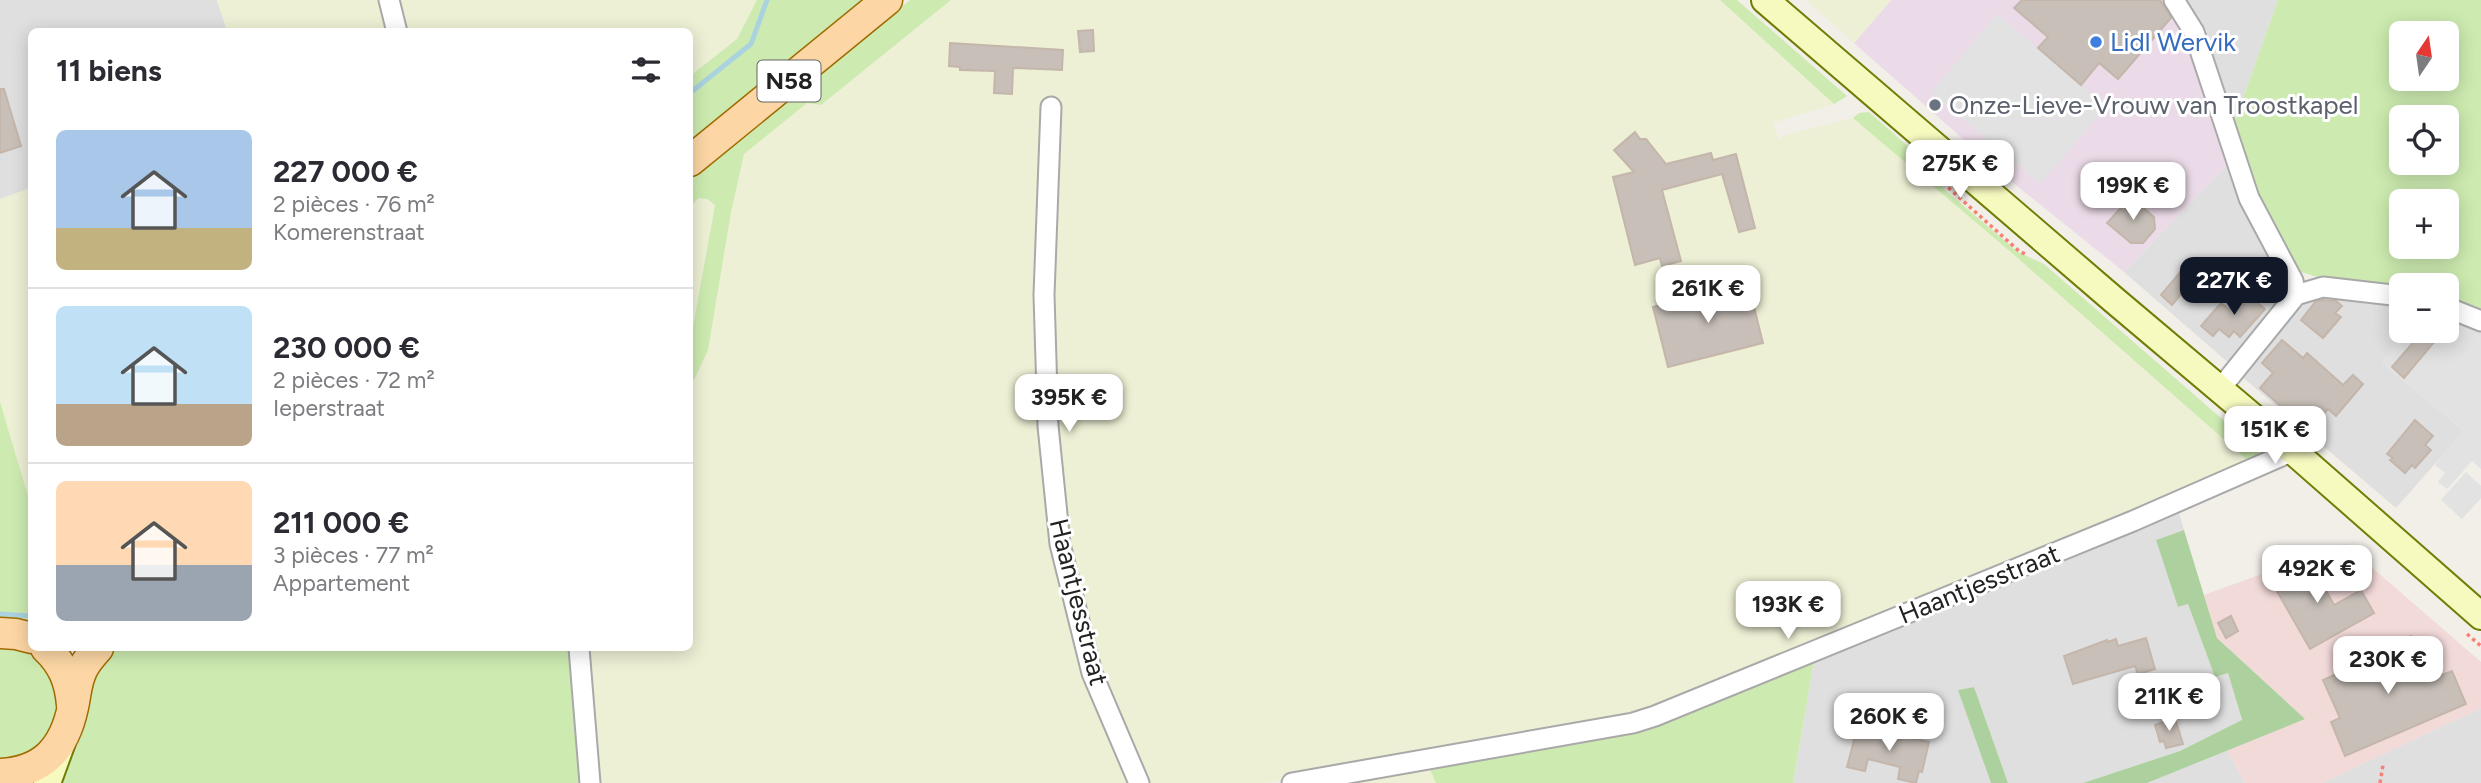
<!DOCTYPE html>
<html lang="fr">
<meta charset="utf-8">
<style>
:root{--surface:#fff;--page:#f7f7f7;--text:#2b2b33;--muted:#7c7c81;--line:#e1e1e2;--accent:#111827}
body{margin:0;font-family:Figtree,sans-serif;background:var(--page);color:var(--text);height:100vh;display:flex;flex-direction:column;font-size:26px;white-space:nowrap}
*{box-sizing:border-box;margin:0}
p{font-size:23px;color:var(--muted)}
.icon{flex:none;width:38px;height:38px;fill:none;stroke:currentColor;stroke-width:2;stroke-linecap:round;stroke-linejoin:round}
.map{position:relative;flex:1;overflow:hidden}
.details{position:absolute;left:28px;top:28px;width:665px;height:623px;display:flex;flex-direction:column;background:var(--surface);border-radius:10px;box-shadow:0 4px 18px #0003}
.details>*{flex:none}
.needle{width:46px;rotate:13deg}
.fabs{position:absolute;left:2389px;top:21px;display:grid;gap:14px}
.fabs a{display:grid;place-items:center;width:70px;height:70px;border-radius:10px;background:var(--surface);box-shadow:0 4px 18px #0003;font-size:35px}
.price{position:absolute;translate:-50% -60px;padding:0 16px;border-radius:14px;background:#fff;color:#222;font-size:23px;line-height:46px;filter:drop-shadow(0 2px 4px #0008)}
.price::after{content:'';position:absolute;left:50%;top:42px;width:21px;height:16px;margin-left:-10px;background:inherit;clip-path:polygon(0 0,100% 0,50% 100%)}
.price.selected{background:var(--accent);color:#fff}
ul{padding:0;list-style:none}
li{display:flex;align-items:center;gap:21px;height:175px;padding:0 28px}
li+li{border-top:2px solid var(--line)}
li span{display:grid;place-items:center;flex:none;width:196px;height:140px;border-radius:10px;color:#555}
li>.icon{margin-inline-start:auto}
span .icon{width:84px;height:84px;fill:#fffc;stroke-width:1}
li b{font-size:30px}
h2{display:flex;justify-content:space-between;align-items:center;height:84px;padding:0 28px;font-size:30px}
.map>svg:first-child{display:block}
.residential{fill:#e0dfdf}
.commercial{fill:#f2dad9}
.industrial{fill:#ebdbe8}
.farmland{fill:#eef0d5}
.grass{fill:#cdebb0;fill-rule:evenodd}
.forest{fill:#add19e}
.parking{fill:#e2e2e2}
.lines{fill:none;stroke-linecap:round;stroke-linejoin:round}
.stream{stroke:#aad3df;stroke-width:5}
.building{fill:#c7bfb8;stroke:#c4b6ab;stroke-width:2}
.street-casing{stroke:#a9a9a9;stroke-width:23}
.secondary-casing{stroke:#707d05;stroke-width:30}
.primary-casing{stroke:#a06b00;stroke-width:33}
.path{stroke:#fa8072;stroke-width:3.5;stroke-dasharray:3.5 3.5;stroke-linecap:butt}
.street{stroke:#fff;stroke-width:19}
.secondary{stroke:#f7fabf;stroke-width:26}
.primary{stroke:#fcd6a4;stroke-width:30}
.shop-dot{fill:#3f7fe0;stroke:#fff;stroke-width:2.5}
.worship-dot{fill:#6b7280;stroke:#fff;stroke-width:2.5}
.labels{text-anchor:middle;stroke-width:6;stroke-linejoin:round;paint-order:stroke}
.shield{fill:#fff;stroke:#646464;stroke-width:2}
.shield-label{font-size:24px;font-weight:bold;fill:#222}
.shop-label{font-size:26px;fill:#366cbe;stroke:#fff;text-anchor:start}
.worship-label{font-size:26px;fill:#5b616d;stroke:#fff;text-anchor:start}
.street-label{font-size:26px;fill:#222;stroke:#fff}
</style>
<div class="map">
<svg width="2481" height="783" viewBox="0 0 2481 783">
<rect width="100%" height="100%" fill="#f2efe9"/>
<g class="residential">
<path d="M0,0h217l10,31 -195,1 -1,156 -31,11z"/>
<path d="M2183,0h95l-43,121 -17,-40z"/>
<path d="M2230,162l57,120v11l-56,72 -107,-93z"/>
<path d="M2323,291l78,11v29h8l-27,32 82,68 -68,77 -156,-133 63,-76z"/>
<path d="M2178,509l6,21 -28,10 23,67 9,-3 27,73 13,-4 14,48 -62,30 -97,32h-75l-34,-96 -15,3 32,93h-198l21,-123z"/>
<path d="M2481,708v75h-159z"/>
<path d="M2227,750l18,33h-98z"/>
</g>
<path class="commercial" d="M2345,544l136,118v46l-159,75h-77l-18,-33 78,-31 -88,-81 -13,-43z"/>
<path class="industrial" d="M1891,0h277l16,25 46,137 -106,110 -112,-90 -158,-139z"/>
<g class="farmland">
<path d="M217,0h165l9,31h-164z"/>
<path d="M393,0h364l-20,39 -47,37v-44l-289,-1z"/>
<path d="M951,0h769l114,104 -61,19 6,17 4,-4 13,-4 57,-14 160,136 239,210 -619,252 -368,67h-117l-46,-100 -23,-80 -23,-144 -12,-347 12,443 75,228h-530l-7,-36 -7,-99h103v-263l5,-7 48,-224 64,-52 15,2z"/>
<path d="M1806,0h85l-37,43z"/>
<path d="M31,188v318l-31,-104v-203z"/>
<path d="M699,198l8,1 8,6 -22,122 -3,10v-131z"/>
<path d="M1429,767l7,16h-95z"/>
</g>
<g class="grass">
<path d="M757,0h111l-178,143v-67l47,-37z"/>
<path d="M910,0h41l-130,105 -14,-2 -63,51 -13,58 -23,138 -13,28 -5,7v-48l3,-10 22,-122 -8,-6 -8,-1 -9,8v-28z"/>
<path d="M1720,0h17l110,96 -13,8z"/>
<path d="M2278,0h203v313l-34,-13 -1,-15h-45v4l-64,-6 -36,-11 -43,-79 -23,-72zM2401,33h45v46h-45zM2401,117h45v46h-45zM2401,201h45v46h-45z"/>
<path d="M1869,112l56,49 20,29 73,62 26,12 216,188 -8,12 -239,-210 -160,-136 6,-5z"/>
<path d="M0,402l31,104v120l-31,-4z"/>
<path d="M0,644l27,6 7,5 17,18 8,32 -5,23 -22,25 -32,9z"/>
<path d="M113,648h462l10,135h-531l46,-125z"/>
<path d="M1814,660l-21,123h-357l-7,-16 225,-41z"/>
</g>
<g class="forest">
<path d="M2184,530l33,108 88,81 -158,64h-64l97,-32 62,-31 -14,-47 -13,4 -27,-73 -10,3 -22,-67z"/>
<path d="M1974,687l34,96h-17l-33,-93z"/>
</g>
<g class="parking">
<path d="M1997,14l110,92 -67,78 -109,-92z"/>
<path d="M2447,317l34,15v137l-9,-8 -25,28 -9,-7 7,-9 -10,-8 28,-35 -81,-67 27,-32h37z"/>
<path d="M2466,472l15,14v12l-19,21 -21,-19z"/>
</g>
<g class="lines">
<g class="stream">
<path d="M690,93l61,-49 16,-44"/>
<path d="M0,614l32,2"/>
</g>
</g>
<g class="building">
<path d="M2022,0h138l11,18 -53,61 -19,-16 -18,22 -43,-37 10,-11 -34,-29z"/>
<path d="M1093,30l1,21 -14,1 -2,-21z"/>
<path d="M950,43l113,7 -1,20 -49,-2 -1,26 -18,-1 1,-22 -35,-1v-3l-11,-1z"/>
<path d="M0,89h4l17,57 -21,7z"/>
<path d="M1635,132l5,7h6l20,25 45,-11 2,7 23,-6 19,74 -16,4 -17,-58 -60,16 19,71 -19,5 -2,-8 -25,7 -22,-88 21,-5 -20,-22z"/>
<path d="M2131,197l23,20 1,12 -12,14h-12l-24,-20z"/>
<path d="M2188,263l15,13 -13,14 -3,-3 -15,18 -11,-10z"/>
<path d="M1748,283l15,60 -95,24 -15,-60z"/>
<path d="M2244,291l21,18 -25,28 -6,-6 -5,6 -10,-8 -6,7 -12,-10 20,-23 8,6z"/>
<path d="M2322,300l14,1 6,5 -7,7 6,4 -18,21 -22,-18 14,-18z"/>
<path d="M2423,331l12,10 -31,37 -12,-11z"/>
<path d="M2282,340l21,18 4,-5 36,32 10,-10 10,9 -27,32 -8,-7 -20,21 -48,-42 13,-15 -11,-10z"/>
<path d="M2415,420l18,16 -8,9 6,5 -16,18 -3,-3 -7,8 -15,-13 3,-2 -6,-4z"/>
<path d="M2308,558l26,47 27,-15 13,23 -64,36 -40,-70z"/>
<path d="M2231,616l7,15 -12,7 -8,-15z"/>
<path d="M2411,636l19,44 22,-9 14,33 -121,52 -14,-34 9,-4 -17,-38 52,-23 -1,-5z"/>
<path d="M2146,638l9,31 -17,5 -3,-8 -62,18 -9,-28 43,-16 1,2 8,-3 2,7z"/>
<path d="M2175,718l8,26 -17,4 -2,-7 -4,1 -5,-17z"/>
<path d="M1858,725l16,4 -1,4 28,7 1,-4 27,6 -7,30 -3,-1 -3,12 -18,-4 2,-12 -32,-8 -3,12 -18,-4z"/>
</g>
<g class="lines">
<defs>
<g id="street">
<path d="M389,0l8,32"/>
<path d="M2174,0l20,32 55,166 44,83 3,14"/>
<path d="M1051,107l-7,188 4,131 12,118 32,129 47,110"/>
<path d="M2446,307l35,14"/>
<path d="M2220,389l76,-94 27,-8 78,9"/>
<path d="M579,648l11,135"/>
<path d="M1292,783l341,-60 22,-7 478,-195 160,-70"/>
</g>
<g id="secondary">
<path d="M1765,0l349,300 179,151 188,165"/>
<path d="M47,783l15,-41"/>
</g>
<g id="primary">
<path d="M690,161l197,-161"/>
<path d="M0,633l16,1 16,4"/>
<path d="M46,648c17,16 24,33 26,57"/>
<path d="M0,774c43,-2 64,-25 73,-67 3,-13 3,-25 9,-37 4,-9 10,-15 16,-22"/>
</g>
</defs>
<use href="#street" class="street-casing"/>
<use href="#secondary" class="secondary-casing"/>
<use href="#primary" class="primary-casing"/>
<g class="path">
<path d="M1943,183l76,68 8,4"/>
<path d="M2467,634l14,12"/>
<path d="M2380,783l3,-18"/>
</g>
<use href="#street" class="street"/>
<use href="#secondary" class="secondary"/>
<use href="#primary" class="primary"/>
</g>
<circle class="shop-dot" cx="2096" cy="42" r="7"/>
<circle class="worship-dot" cx="1935" cy="105" r="7"/>
<g class="labels">
<rect class="shield" x="757.5" y="60.5" width="63" height="41" rx="5"/>
<g class="shield-label">
<text x="789" y="89">N58</text>
</g>
<g class="shop-label">
<text x="2110" y="51">Lidl Wervik</text>
</g>
<g class="worship-label">
<text x="1949" y="114">Onze-Lieve-Vrouw van Troostkapel</text>
</g>
<g class="street-label">
<text transform="translate(1979 584) rotate(-22)" y="9">Haantjesstraat</text>
<text transform="translate(1079 602) rotate(76)" y="9">Haantjesstraat</text>
</g>
</g>
</svg>
<div class="fabs">
<a><svg class="needle" viewBox="-14 -14 28 28"><path d="M0-13l5 13h-10z" fill="#e53935"/><path d="M0 13l5-13h-10z" fill="#7c7c81"/></svg></a>
<a><svg class="icon" aria-label="locate" viewBox="0 0 24 24"><circle cx="12" cy="12" r="6"/><path d="M12 2v4M12 18v4M2 12h4M18 12h4"/></svg></a>
<a>+</a>
<a>−</a>
</div>
<b class="price" style="left:1960px;top:200px">275K €</b>
<b class="price" style="left:2133px;top:222px">199K €</b>
<b class="price selected" style="left:2234px;top:317px">227K €</b>
<b class="price" style="left:1708px;top:325px">261K €</b>
<b class="price" style="left:1069px;top:434px">395K €</b>
<b class="price" style="left:2275px;top:466px">151K €</b>
<b class="price" style="left:2317px;top:605px">492K €</b>
<b class="price" style="left:1788px;top:641px">193K €</b>
<b class="price" style="left:2388px;top:696px">230K €</b>
<b class="price" style="left:2169px;top:733px">211K €</b>
<b class="price" style="left:1889px;top:753px">260K €</b>
<section class="details">
<h2>11 biens<svg class="icon" aria-label="filters" viewBox="0 0 24 24"><path d="M4 7h16M4 17h16"/><circle cx="9" cy="7" r="2"/><circle cx="15" cy="17" r="2"/></svg></h2>
<ul>
<li><span style="background:linear-gradient(#a9c7e8 70%,#c2b280 0)"><svg class="icon" aria-label="home" viewBox="0 0 24 24"><path d="M3 11l9-7 9 7M6 9v11h12V9"/></svg></span><div><b>227 000 €</b><p>2 pièces · 76 m²</p><p>Komerenstraat</p></div></li>
<li><span style="background:linear-gradient(#bfe0f5 70%,#b9a48a 0)"><svg class="icon" aria-label="home" viewBox="0 0 24 24"><path d="M3 11l9-7 9 7M6 9v11h12V9"/></svg></span><div><b>230 000 €</b><p>2 pièces · 72 m²</p><p>Ieperstraat</p></div></li>
<li><span style="background:linear-gradient(#ffd9b3 60%,#9aa5b1 0)"><svg class="icon" aria-label="home" viewBox="0 0 24 24"><path d="M3 11l9-7 9 7M6 9v11h12V9"/></svg></span><div><b>211 000 €</b><p>3 pièces · 77 m²</p><p>Appartement</p></div></li>
</ul>
</section>
</div>
